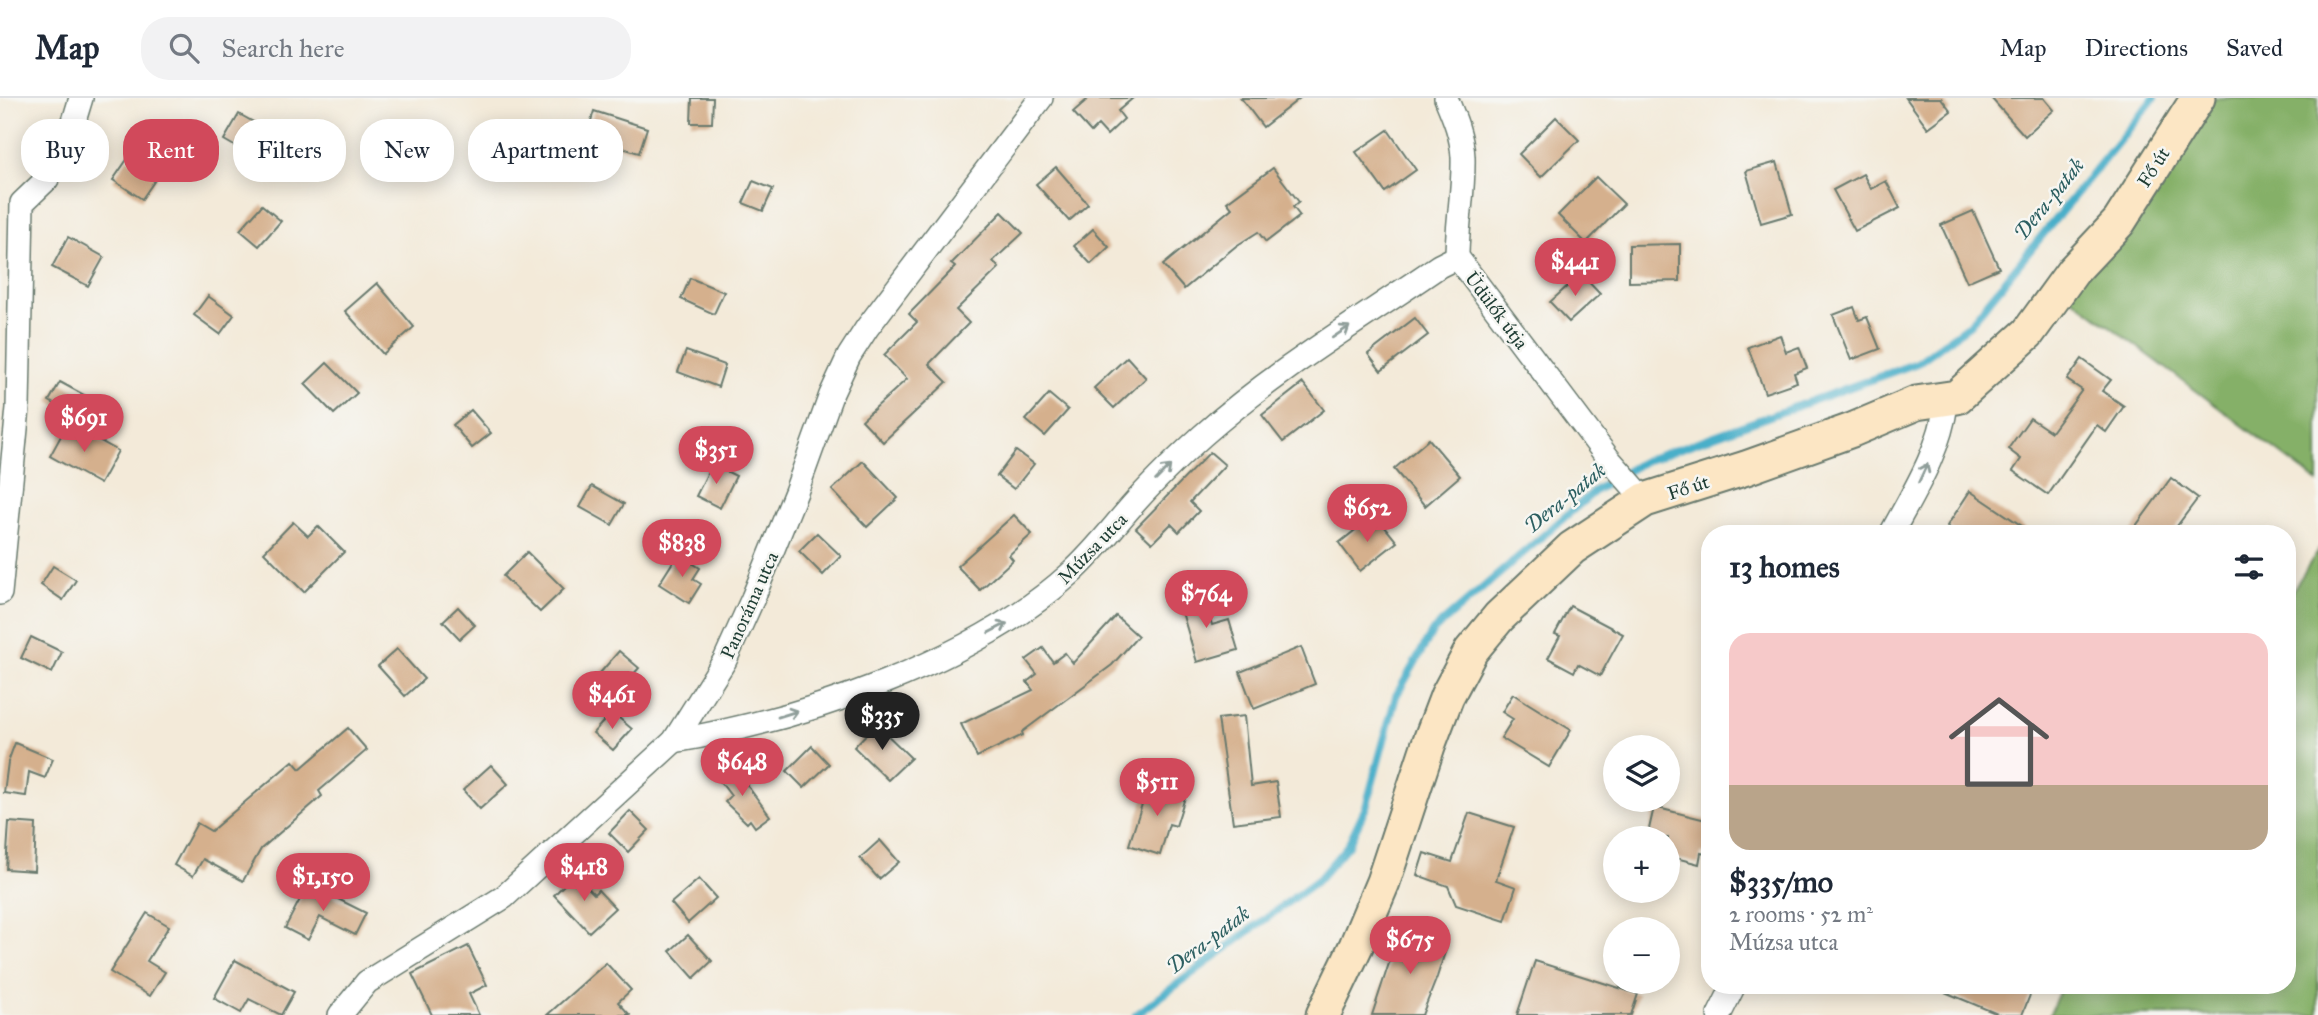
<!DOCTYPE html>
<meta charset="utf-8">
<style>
:root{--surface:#fff;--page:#f2f2f3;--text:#1f2937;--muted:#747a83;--line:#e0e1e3;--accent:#d1495b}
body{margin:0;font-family:"IM FELL Great Primer",serif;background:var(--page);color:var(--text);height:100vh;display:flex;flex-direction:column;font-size:26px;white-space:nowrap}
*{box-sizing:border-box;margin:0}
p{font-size:23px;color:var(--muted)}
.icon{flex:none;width:38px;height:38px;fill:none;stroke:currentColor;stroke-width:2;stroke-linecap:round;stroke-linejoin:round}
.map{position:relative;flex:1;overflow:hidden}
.details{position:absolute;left:1701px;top:427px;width:595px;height:469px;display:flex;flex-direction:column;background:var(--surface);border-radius:28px;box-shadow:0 4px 18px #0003}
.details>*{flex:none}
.top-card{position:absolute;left:21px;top:21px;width:665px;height:63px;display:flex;gap:14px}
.tools{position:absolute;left:1603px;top:637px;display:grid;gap:14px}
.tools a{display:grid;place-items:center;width:77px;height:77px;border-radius:50%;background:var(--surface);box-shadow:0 4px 18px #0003;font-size:35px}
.price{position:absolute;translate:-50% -60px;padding:0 16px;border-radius:24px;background:var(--accent);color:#fff;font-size:23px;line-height:46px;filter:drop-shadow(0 2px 4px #0008)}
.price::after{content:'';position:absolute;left:50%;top:42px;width:21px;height:16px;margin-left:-10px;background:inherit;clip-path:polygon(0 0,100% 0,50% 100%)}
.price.current{background:#222;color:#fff}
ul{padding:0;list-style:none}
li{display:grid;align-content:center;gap:14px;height:371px;padding:0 28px}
li span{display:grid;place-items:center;height:217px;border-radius:21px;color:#555}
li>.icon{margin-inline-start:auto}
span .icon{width:126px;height:126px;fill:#fffc;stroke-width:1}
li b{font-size:30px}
h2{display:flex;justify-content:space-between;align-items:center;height:84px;padding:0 28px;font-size:30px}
.chip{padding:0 24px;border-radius:28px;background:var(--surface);box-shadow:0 4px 18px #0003;font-size:24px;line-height:63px}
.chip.current{background:var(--accent);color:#fff}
header{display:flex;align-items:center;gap:42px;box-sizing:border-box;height:98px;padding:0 35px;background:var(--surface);border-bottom:2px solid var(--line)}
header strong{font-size:33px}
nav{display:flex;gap:38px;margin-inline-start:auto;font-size:24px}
.search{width:490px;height:63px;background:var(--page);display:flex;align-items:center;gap:18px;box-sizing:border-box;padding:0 24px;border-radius:28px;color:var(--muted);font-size:26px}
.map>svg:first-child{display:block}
.forest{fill:#85b067;stroke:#52764e;stroke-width:2}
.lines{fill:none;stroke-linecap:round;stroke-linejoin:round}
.stream{stroke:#4aafc9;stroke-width:8}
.building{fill:#d5b08d}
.street-casing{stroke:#697a6e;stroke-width:26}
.secondary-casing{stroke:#697a6e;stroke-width:37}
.street{stroke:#fff;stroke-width:23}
.secondary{stroke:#fce6c4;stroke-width:33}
.oneway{stroke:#8f9e9a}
.labels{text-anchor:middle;stroke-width:5;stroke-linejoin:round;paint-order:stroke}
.street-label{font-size:19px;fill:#1f3d34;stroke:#f6f6f2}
.water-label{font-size:21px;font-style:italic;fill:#2c5f61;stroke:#f6f6f2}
</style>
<header>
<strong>Map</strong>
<div class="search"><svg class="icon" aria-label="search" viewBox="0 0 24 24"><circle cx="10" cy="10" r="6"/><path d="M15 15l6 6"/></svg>Search here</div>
<nav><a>Map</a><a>Directions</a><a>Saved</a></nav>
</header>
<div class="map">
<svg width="2318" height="917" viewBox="0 0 2318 917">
<rect width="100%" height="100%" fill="#f6f6f2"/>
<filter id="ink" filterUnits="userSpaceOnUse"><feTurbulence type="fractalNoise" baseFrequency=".0143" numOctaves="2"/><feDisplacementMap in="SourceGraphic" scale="14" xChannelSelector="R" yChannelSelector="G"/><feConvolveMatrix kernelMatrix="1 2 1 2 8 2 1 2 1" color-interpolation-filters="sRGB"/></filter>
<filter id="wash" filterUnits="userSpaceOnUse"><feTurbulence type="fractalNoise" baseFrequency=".00686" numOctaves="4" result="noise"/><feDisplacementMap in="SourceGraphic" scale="28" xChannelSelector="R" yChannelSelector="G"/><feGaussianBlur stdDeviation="1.57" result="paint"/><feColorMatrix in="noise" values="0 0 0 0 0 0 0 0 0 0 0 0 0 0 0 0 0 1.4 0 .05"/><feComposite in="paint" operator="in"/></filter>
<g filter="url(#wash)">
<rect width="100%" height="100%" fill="#f3ead9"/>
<g class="forest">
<path d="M2214,0h104v384l-251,-188z"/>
<path d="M2318,453v464h-269l13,-30h225v-386z"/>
</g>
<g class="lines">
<path class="stream" d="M1136,917l183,-136 29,-34 18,-38 30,-111 37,-65 163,-141 46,-28 275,-99 53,-39 184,-226"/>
</g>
<g id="blocks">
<g class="building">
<path d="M692,0h21l-1,25h-21z"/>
<path d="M1089,0h44l-15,13 6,8 -17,16 -9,-10 -7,7 -18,-20z"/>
<path d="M1241,0h59l-37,29z"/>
<path d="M1906,0h35l10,13 -23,17z"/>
<path d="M1991,0h53l10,12 -29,26z"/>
<path d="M594,13l53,17 -8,25 -53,-16z"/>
<path d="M239,16l27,15 -16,26 -26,-15z"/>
<path d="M1556,19l23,23 -38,37 -22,-23z"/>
<path d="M1388,32l28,40 -31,22 -29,-40z"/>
<path d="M128,60l29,19 -15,22 -29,-19z"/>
<path d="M1777,64l15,52 -31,9 -15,-52z"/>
<path d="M1056,69l32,37 -19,17 -33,-37z"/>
<path d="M1273,70l26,34 -6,5 7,9 -34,26 -8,-10 -22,14 -52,43 -21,-24 69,-57 -5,-6z"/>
<path d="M1863,76l8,15 15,-8 14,27 -45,23 -22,-41z"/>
<path d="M1596,79l28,27 -38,39 -28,-28z"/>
<path d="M753,83l20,8 -10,22 -20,-8z"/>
<path d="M262,107l19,16 -22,25 -19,-16z"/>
<path d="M1973,113l26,57 -32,14 -26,-57z"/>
<path d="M1002,114l21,21 -30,28 6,7 -43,42 13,13 -40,41 18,18 -64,60 -21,-22 45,-41 -23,-24 33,-33 -8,-8 46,-47 -4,-3z"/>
<path d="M1093,131l16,18 -18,17 -17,-18z"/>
<path d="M68,139l36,20 -16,29 -36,-19z"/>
<path d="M1680,146v37l-51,1v-37z"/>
<path d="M1581,176l19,20 -31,28 -19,-20z"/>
<path d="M690,180l34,14 -10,22 -33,-15z"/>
<path d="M377,185l37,44 -31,27 -38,-43z"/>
<path d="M208,198l26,19 -14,19 -26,-19z"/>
<path d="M1854,209l5,13 8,-3 13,32 -29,11 -18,-45z"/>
<path d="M1415,220l13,17 -47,36 -13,-17z"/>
<path d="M1780,237l6,17 13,-5 8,21 -13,5 3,9 -32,11 -17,-46z"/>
<path d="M686,253l39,14 -7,22 -40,-15z"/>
<path d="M1127,259l19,21 -32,30 -20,-20z"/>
<path d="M2082,261l29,21 -9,11 22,15 -18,26 -9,-7 -49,70 -35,-24 8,-12 -13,-10 22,-31 21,14 31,-42 -15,-10z"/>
<path d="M327,265l30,30 -23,21 -29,-30z"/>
<path d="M60,284l35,19 -11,20 -35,-20z"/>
<path d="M1303,285l21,27 -41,32 -21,-27z"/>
<path d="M1049,296l19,16 -23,26 -19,-16z"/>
<path d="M471,312l20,23 -19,15 -19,-23z"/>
<path d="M68,325l50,28 -18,33 -50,-28z"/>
<path d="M1429,341l31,37 -35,30 -31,-37z"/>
<path d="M1016,353l18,13 -20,25 -17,-13z"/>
<path d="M1210,354l15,13 -35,37 9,9 -20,21 -8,-8 -19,19 -16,-15z"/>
<path d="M863,363l35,37 -31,29 -35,-37z"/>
<path d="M712,366l24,12 -16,32 -24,-12z"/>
<path d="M2171,380l27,20 -27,36h-41z"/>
<path d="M592,388l32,18 -12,21 -32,-18z"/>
<path d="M1970,393l64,43h-76l-11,-8z"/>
<path d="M1014,417l18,19 -23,21 4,5 -33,30 -23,-24z"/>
<path d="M1380,423l17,21 -37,29 -21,-28 24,-19 4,6z"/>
<path d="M293,424l15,14 10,-10 26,26 -40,40 -40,-40z"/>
<path d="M817,435l24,23 -18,19 -24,-24z"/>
<path d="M527,454l37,37 -24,23 -37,-36z"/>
<path d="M678,456l22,14 -7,11 8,5 -12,19 -30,-19z"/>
<path d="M53,468l23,14 -13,20 -22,-15z"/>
<path d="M1202,494l10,33 17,-5 9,30 -41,12 -19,-63z"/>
<path d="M1570,508l53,28 -23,42 -22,-12 -4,8 -26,-14 12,-22 -5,-2z"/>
<path d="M458,509l17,18 -15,14 -17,-18z"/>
<path d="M1116,518l22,20 -26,29 -90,67 1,3 -46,22 -16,-33 72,-34 -6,-8 10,-8 -11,-14 17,-12 10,14 12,-9 8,10z"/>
<path d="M31,539l31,15 -10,21 -31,-15z"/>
<path d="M1301,549l14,37 -61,25 -14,-37z"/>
<path d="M397,551l27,30 -19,17 -27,-30z"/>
<path d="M619,553l20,17 -26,29 -19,-17z"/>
<path d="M1513,596l58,36 -22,37 -48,-29 12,-19 -11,-7z"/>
<path d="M612,614l20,17 -19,21 -20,-17z"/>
<path d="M1244,618l7,70 25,-4 5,35 -48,6 -15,-104z"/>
<path d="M876,626l35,34 -23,22 -34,-33z"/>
<path d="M348,630l19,22 -48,41 3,5 -61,53 -18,32 -40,-22 -10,17 -19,-11 23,-42 14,8 82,-70 7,8z"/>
<path d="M15,645l38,16 -8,19 -16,-6 -3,24 -22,-3 4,-31z"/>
<path d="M812,648l17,18 -25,24 -17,-17z"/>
<path d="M491,667l17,19 -28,25 -17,-19z"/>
<path d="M732,667l38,51 -15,11 -5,-7 -3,3 -22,-21 6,-6 -15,-20z"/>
<path d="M1149,684l37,12 -10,32 -7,-2 -9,31 -31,-10z"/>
<path d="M1654,709l56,14v34l-9,-2 -2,11 -31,-8v-18h-21z"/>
<path d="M630,713l19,19 -21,22 -19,-19z"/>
<path d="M1469,715l45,14 -18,53 20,7 -11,34 -49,-16 -8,-19 -31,-11 7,-22 28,9z"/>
<path d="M9,724l27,2 -2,47 -28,-2z"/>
<path d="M880,742l19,22 -20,17 -19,-21z"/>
<path d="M575,776l19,20 4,-4 17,18 -26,24 -35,-37z"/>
<path d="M699,781l17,19 -28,25 -17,-20z"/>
<path d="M308,786l58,29 -11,22 -35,-18 -12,23 -23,-12z"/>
<path d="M147,815l22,13 -22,35 18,11 -15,24 -40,-24z"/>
<path d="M1400,832l47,16 -10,31 -15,38h-50z"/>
<path d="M688,837l24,26 -18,17 -24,-27z"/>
<path d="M468,848l19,39 -18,9 10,21h-47l-20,-41z"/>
<path d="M235,862l59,32 -13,23 -32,-16 -8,14 -27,-15z"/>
<path d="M1535,863l103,33 -7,21h-114z"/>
<path d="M606,865l25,27 -13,12 12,13h-83z"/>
<path d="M1928,887h106l-12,30h-22z"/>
</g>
</g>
</g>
<g filter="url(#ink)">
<use href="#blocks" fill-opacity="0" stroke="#697a6e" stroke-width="2"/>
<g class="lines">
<defs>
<g id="street">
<path d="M1446,0c8,19 16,38 17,59 1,34 -6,66 -6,100l151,201 37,42"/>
<path d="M1891,436c22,-41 49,-83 55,-130l11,-7"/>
<path d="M0,495l18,-185 4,-205 25,-24 27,-58 7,-23"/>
<path d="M674,643c129,-22 298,-78 396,-167 25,-22 45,-50 68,-75 20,-22 42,-43 64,-63 73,-65 157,-115 237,-170l18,-9"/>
<path d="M340,917l27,-33 137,-85 170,-156 51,-81 28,-62 43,-106 35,-97 18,-39 18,-28 174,-230"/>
<path d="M1719,917l15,-30"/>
</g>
<path id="secondary" d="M1323,917l33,-69 27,-64 45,-136 19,-50 24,-45 28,-34 73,-69 73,-48 101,-32 106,-38 64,-27 41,-6 71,-64 45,-62 46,-49 79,-124"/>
</defs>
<use href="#street" class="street-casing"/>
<use href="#secondary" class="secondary-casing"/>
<use href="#street" class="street"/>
<use href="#secondary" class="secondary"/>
</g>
<defs><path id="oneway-shaft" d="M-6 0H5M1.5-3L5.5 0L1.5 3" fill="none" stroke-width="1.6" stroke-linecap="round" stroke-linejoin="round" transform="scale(1.75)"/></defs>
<g class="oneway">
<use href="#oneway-shaft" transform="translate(1341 234) rotate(-34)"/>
<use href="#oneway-shaft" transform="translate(1163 375) rotate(-45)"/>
<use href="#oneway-shaft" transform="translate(1923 375) rotate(-65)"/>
<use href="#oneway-shaft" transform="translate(998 530) rotate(-27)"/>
<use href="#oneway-shaft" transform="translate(788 616) rotate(-17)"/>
</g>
</g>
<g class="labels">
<g class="street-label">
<text transform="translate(2153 69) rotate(-57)" y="7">Fő út</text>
<text transform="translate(1497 212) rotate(53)" y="7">Üdülők útja</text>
<text transform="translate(1688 389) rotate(-18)" y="7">Fő út</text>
<text transform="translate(1092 450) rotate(-46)" y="7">Múzsa utca</text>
<text transform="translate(749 507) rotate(-66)" y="7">Panoráma utca</text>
</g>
<g class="water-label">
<text transform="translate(2049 101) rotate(-51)" y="7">Dera-patak</text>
<text transform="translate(1565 400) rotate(-39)" y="7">Dera-patak</text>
<text transform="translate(1208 842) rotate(-37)" y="7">Dera-patak</text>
</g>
</g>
</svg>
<div class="tools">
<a><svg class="icon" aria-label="layers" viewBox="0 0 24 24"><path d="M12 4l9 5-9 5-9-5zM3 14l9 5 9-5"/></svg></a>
<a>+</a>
<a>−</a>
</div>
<b class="price" style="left:1575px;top:200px">$441</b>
<b class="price" style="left:84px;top:356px">$691</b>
<b class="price" style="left:716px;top:388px">$351</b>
<b class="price" style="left:1367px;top:446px">$652</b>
<b class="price" style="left:682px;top:481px">$838</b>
<b class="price" style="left:1206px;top:532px">$764</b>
<b class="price" style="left:612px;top:633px">$461</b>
<b class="price current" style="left:882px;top:654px">$335</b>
<b class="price" style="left:742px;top:700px">$648</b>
<b class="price" style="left:1157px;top:720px">$511</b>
<b class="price" style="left:584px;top:805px">$418</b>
<b class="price" style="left:323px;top:815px">$1,150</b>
<b class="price" style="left:1410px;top:878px">$675</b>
<div class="top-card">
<a class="chip">Buy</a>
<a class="chip current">Rent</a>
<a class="chip">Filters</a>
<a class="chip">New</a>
<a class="chip">Apartment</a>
</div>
<section class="details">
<h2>13 homes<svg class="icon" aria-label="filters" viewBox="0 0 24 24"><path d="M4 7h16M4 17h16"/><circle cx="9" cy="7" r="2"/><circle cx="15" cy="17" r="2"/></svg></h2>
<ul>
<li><span style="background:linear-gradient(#f6c9c9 70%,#b9a48a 0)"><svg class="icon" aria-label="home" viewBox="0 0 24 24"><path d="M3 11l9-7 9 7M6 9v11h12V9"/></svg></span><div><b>$335/mo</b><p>2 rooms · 52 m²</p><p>Múzsa utca</p></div></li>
</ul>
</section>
</div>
